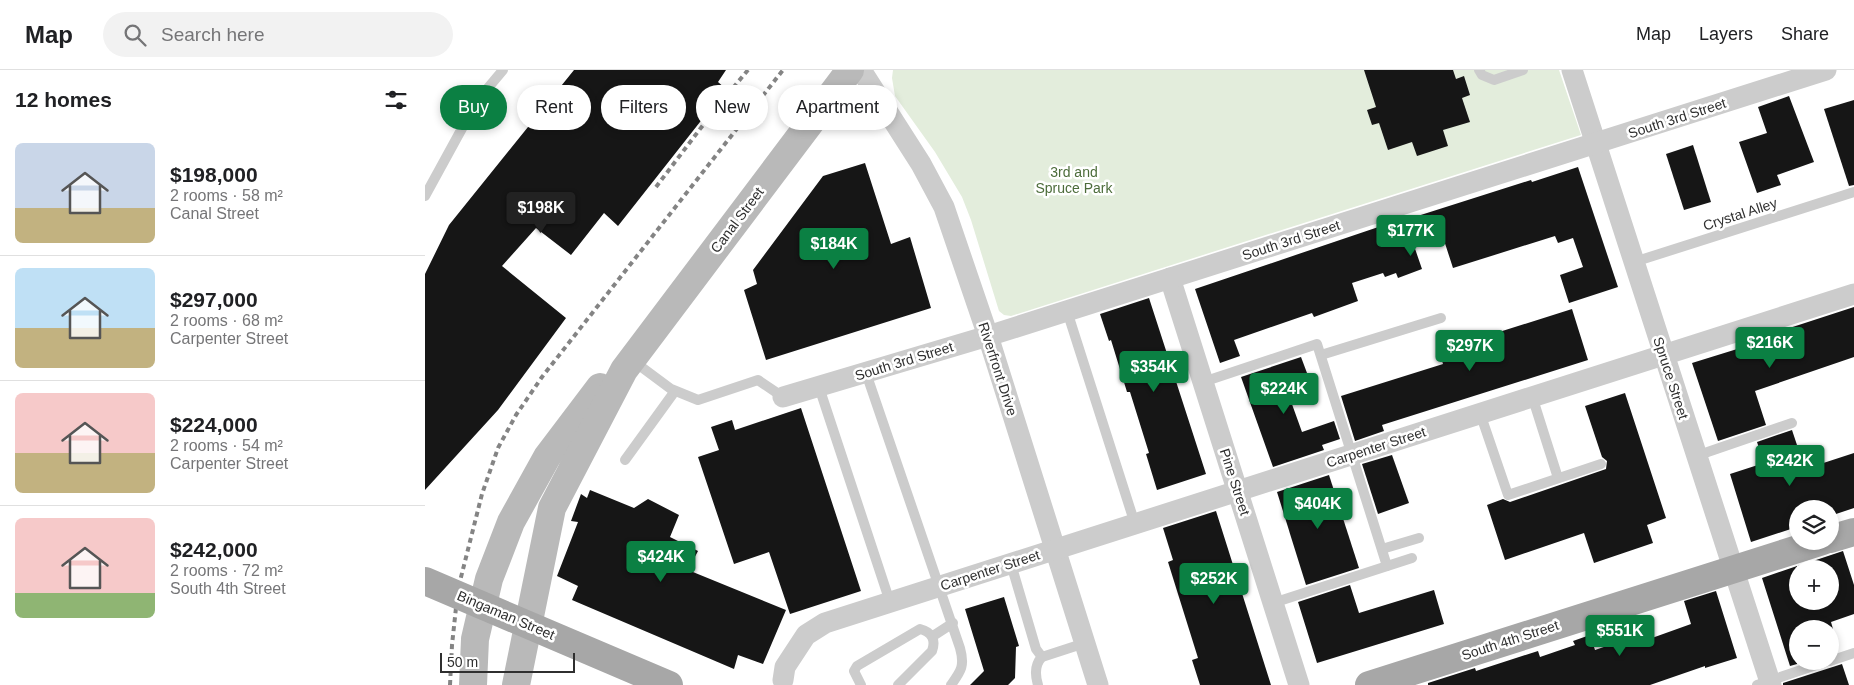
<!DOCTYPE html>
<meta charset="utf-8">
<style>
:root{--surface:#fff;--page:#f2f2f2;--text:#202124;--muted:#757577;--line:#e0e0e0;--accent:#0b8043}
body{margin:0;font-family:Arial,sans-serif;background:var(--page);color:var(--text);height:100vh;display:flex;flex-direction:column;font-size:19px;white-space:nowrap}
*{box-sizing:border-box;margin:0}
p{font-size:16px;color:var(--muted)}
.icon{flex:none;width:28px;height:28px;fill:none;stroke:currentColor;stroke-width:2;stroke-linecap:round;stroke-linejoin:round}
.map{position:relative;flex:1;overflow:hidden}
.side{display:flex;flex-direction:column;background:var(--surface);width:425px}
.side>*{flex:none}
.hud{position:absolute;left:15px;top:15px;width:475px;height:45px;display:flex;gap:10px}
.buttons{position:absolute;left:1364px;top:430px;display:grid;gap:10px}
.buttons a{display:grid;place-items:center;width:50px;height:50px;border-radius:50%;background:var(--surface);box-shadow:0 2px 8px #0003;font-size:25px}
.scale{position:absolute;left:15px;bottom:12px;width:135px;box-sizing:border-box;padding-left:5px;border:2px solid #2f2f2f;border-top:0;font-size:14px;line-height:18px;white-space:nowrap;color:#2f2f2f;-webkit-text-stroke:4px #fff;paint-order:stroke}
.price{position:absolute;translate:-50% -42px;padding:0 11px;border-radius:5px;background:var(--accent);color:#fff;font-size:16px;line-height:32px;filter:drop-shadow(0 1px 2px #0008)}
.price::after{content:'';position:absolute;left:50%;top:30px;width:15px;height:11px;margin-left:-8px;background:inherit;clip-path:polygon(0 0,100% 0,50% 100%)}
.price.selected{background:#222;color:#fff}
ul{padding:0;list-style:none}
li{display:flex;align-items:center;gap:15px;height:125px;padding:0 15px}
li+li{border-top:1px solid var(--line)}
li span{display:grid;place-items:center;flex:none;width:140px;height:100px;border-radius:8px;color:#555}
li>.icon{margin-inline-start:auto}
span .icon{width:60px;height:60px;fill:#fffc;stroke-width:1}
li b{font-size:21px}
h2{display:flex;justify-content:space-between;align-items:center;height:60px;padding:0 15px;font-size:21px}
.tag{padding:0 18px;border-radius:22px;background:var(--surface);box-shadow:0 2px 8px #0003;font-size:18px;line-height:45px}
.tag.selected{background:var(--accent);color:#fff}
header{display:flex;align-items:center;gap:30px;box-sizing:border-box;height:70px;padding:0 25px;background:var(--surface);border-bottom:1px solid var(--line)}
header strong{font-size:24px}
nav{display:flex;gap:28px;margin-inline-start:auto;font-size:18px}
.search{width:350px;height:45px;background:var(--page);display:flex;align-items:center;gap:12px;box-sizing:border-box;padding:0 18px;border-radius:28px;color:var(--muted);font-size:19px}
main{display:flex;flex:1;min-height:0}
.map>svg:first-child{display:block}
.green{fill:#e3eddc}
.building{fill:#161616}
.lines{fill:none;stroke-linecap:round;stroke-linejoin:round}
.lane{stroke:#ccc;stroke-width:10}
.street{stroke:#ccc;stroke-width:21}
.secondary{stroke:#b9b9b9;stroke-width:28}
.primary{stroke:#a7a7a7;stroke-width:28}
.rail{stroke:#848484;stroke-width:4;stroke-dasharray:5 4;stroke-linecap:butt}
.primary-bridge{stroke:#a7a7a7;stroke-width:28}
.labels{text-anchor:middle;stroke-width:5;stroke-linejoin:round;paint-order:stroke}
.street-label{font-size:14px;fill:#2f2f2f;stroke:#fff}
.park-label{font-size:14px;fill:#4c6c3a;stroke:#fff}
</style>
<header>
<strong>Map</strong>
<div class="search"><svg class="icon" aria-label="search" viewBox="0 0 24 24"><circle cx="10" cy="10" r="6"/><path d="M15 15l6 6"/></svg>Search here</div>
<nav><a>Map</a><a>Layers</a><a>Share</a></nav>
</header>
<main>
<section class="side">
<h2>12 homes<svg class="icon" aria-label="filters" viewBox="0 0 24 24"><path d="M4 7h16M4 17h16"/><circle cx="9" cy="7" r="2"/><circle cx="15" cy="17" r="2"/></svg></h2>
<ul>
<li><span style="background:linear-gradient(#c9d6e8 65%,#c2b280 0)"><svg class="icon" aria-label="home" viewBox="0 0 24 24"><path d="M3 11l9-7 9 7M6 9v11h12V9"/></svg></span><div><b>$198,000</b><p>2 rooms · 58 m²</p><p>Canal Street</p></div></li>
<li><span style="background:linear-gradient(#bfe0f5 60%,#c2b280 0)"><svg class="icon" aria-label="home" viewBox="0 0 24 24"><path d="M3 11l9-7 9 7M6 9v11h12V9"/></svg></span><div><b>$297,000</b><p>2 rooms · 68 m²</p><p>Carpenter Street</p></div></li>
<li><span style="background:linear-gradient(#f6c9c9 60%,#c2b280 0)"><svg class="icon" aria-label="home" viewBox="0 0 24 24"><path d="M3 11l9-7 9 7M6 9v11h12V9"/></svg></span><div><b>$224,000</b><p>2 rooms · 54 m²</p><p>Carpenter Street</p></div></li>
<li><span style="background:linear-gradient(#f6c9c9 75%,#8fb573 0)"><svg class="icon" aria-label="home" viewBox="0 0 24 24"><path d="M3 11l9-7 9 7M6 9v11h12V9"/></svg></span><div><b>$242,000</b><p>2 rooms · 72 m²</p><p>South 4th Street</p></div></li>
</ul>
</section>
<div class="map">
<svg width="1429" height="615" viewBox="0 0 1429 615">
<rect width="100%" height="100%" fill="#fff"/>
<path class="green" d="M468,0h666l22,65 -570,181 -7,-1 -5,-4 -28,-91 -9,-23 -27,-45 -40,-56 -3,-18z"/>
<g class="building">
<path d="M149,0h152l-8,12 8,7 -108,137 -14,-13 -33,42 -35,-27 -34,38 64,52 -68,92 -73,80v-216l24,-49z"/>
<path d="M939,0h89l3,9 8,-3 6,19 -8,3 8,24 -27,8 5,16 -31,10 -5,-14 -24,8 -9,-27 -7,2 -5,-15 9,-3z"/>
<path d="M1364,26l25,66 -37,13 4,10 -24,8 -18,-51 28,-9 -9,-26z"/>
<path d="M1429,30v85l-5,1 -25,-77z"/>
<path d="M1268,75l18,57 -27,8 -18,-56z"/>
<path d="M440,93l26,81 19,-7 21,71 -165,52 -22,-70 13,-6 -4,-14 70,-94z"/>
<path d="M1153,97l40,120 -49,16 -9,-28 23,-8 -10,-29 -15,5 -3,-7 -102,32 -12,-37 -29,9 10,29 -24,9 -2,-5 -11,4 -2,-4 -31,10 6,18 -44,16 -2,-4 -78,27 6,16 -20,7 -25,-74 210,-71v2l126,-40 1,2z"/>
<path d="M724,228l57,176 -49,16 -11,-36 3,-1 -19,-61h-3l-16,-52 -2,1 -9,-27z"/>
<path d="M1429,237v50l-99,34 11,34 -48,16 -26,-78 71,-22 -1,-4z"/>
<path d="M1147,239l16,51 -206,65 2,6 -29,10 -14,-45 102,-32 -4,-13z"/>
<path d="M876,287l6,16 -23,9 18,50 32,-11 6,18 -18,6 2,5 -51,17 -32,-90z"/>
<path d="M1200,323l41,125 -19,7 6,18 -59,20 -10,-30 -79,27 -18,-55 16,-6 7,3 96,-33 1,-8 -5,-4 -17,-51z"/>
<path d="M376,338l60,183 -71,23 -21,-62 -35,12 -36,-107 21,-7 -8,-23 21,-7 3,10z"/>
<path d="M1367,360l13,39 49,-16v55l-24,8v-7h-33v18l-46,15 -21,-68 34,-11 -7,-21z"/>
<path d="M967,385l17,48 -31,11 -16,-50z"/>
<path d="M904,405l30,93 -53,17 -29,-93z"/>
<path d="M165,420l44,18 14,-9 31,16 -9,22 28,14 -10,19 98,40 -23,54 -25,-9 -4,14 -162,-69 6,-14 -21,-10 21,-54 -7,-1 10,-27 6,4z"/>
<path d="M791,441l55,174h-71l-8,-25 6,-2 -30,-96 5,-2 -10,-32z"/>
<path d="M1418,481l11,34v29l-23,8 2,7h-36v35l-7,2 -28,-88 35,-12v35h33v-32h-31l-1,-3z"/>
<path d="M925,515l9,28 75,-23 10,34 -127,39 -19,-61z"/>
<path d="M1291,521l21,67 -32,10v-2l-55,19h-222v-2l47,-15 1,3 62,-20 2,6 35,-12 -2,-4 17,-6 5,15 41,-14 2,7 53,-19 -7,-23z"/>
<path d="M579,527l15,49 -3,1 -1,31 -7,7h-38l14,-14 -19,-62z"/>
<path d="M1417,594l7,21h-66v-2z"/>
</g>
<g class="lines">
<g class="lane">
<path d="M1054,0l3,5 12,5 29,-10"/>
<path d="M0,126l52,-95 26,-31"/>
<path d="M1209,192l220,-70"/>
<path d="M642,241l68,213"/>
<path d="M896,285l120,-37"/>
<path d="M207,290l39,29 27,11 60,-20 25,17"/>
<path d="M441,303l94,275c5,18 1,23 -9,37"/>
<path d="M778,312l114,-38 70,222"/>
<path d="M394,317l71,215"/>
<path d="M1107,326l26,82"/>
<path d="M1055,343l28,82 93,-31"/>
<path d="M1271,386l96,-33"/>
<path d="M200,390l50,-69"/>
<path d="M957,479l37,-11"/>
<path d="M586,494l25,85 6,8"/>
<path d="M848,533l139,-45"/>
<path d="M508,566l20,-13"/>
<path d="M1405,591l24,-8"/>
<path d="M436,615l-7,-14 3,-5 63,-37c12,3 16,11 12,22l-34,34"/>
<path d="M613,615c-3,-10 -4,-20 4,-28l43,-14"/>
<path d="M1332,615l71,-24"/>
</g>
<g class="street">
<path d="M436,0l60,94 23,43 44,129 110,349"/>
<path d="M1147,0l199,615"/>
<path d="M745,208l129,407"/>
<path d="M358,327l205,-61 838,-266"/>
<path d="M358,610l2,-13 21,-32 19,-12 1029,-329"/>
</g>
<g class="secondary">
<path d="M48,615l2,-46 14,-60 22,-57 36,-65 53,-70"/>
<path d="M91,615l36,-177 72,-138 226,-300"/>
</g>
<g class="primary">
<path d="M1405,469l24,-7"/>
<path d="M944,615l454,-144"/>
</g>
<g class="rail">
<path d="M231,117l60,-79 32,-38"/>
<path d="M25,615l2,-40 6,-56 24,-95 16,-46 18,-33 26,-38 241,-307"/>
</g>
<path class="primary-bridge" d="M0,511l244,104"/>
</g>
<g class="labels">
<g class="street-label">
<text transform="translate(1252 48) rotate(-18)" y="5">South 3rd Street</text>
<text transform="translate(1315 144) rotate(-18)" y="5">Crystal Alley</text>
<text transform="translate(312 150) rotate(-53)" y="5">Canal Street</text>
<text transform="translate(866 170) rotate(-18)" y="5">South 3rd Street</text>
<text transform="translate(479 291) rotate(-17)" y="5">South 3rd Street</text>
<text transform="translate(573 299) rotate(72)" y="5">Riverfront Drive</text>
<text transform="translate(1246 308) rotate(72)" y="5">Spruce Street</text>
<text transform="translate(951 377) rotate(-18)" y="5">Carpenter Street</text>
<text transform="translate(810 412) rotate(72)" y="5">Pine Street</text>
<text transform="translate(565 500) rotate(-18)" y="5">Carpenter Street</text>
<text transform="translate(81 545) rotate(23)" y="5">Bingaman Street</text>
<text transform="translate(1085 570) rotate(-18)" y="5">South 4th Street</text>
</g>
<g class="park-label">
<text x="649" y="107">3rd and<tspan x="649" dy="16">Spruce Park</tspan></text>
</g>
</g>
</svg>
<div class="buttons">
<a><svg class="icon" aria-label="layers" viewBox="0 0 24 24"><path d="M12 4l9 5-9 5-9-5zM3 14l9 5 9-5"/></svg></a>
<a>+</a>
<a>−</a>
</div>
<div class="scale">50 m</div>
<b class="price selected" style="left:116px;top:164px">$198K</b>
<b class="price" style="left:986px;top:187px">$177K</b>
<b class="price" style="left:409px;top:200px">$184K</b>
<b class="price" style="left:1345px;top:299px">$216K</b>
<b class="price" style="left:1045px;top:302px">$297K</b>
<b class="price" style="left:729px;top:323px">$354K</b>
<b class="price" style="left:859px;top:345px">$224K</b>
<b class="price" style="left:1365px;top:417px">$242K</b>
<b class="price" style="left:893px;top:460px">$404K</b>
<b class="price" style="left:236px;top:513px">$424K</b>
<b class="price" style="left:789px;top:535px">$252K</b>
<b class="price" style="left:1195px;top:587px">$551K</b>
<div class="hud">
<a class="tag selected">Buy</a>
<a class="tag">Rent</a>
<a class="tag">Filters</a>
<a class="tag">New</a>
<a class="tag">Apartment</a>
</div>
</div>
</main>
